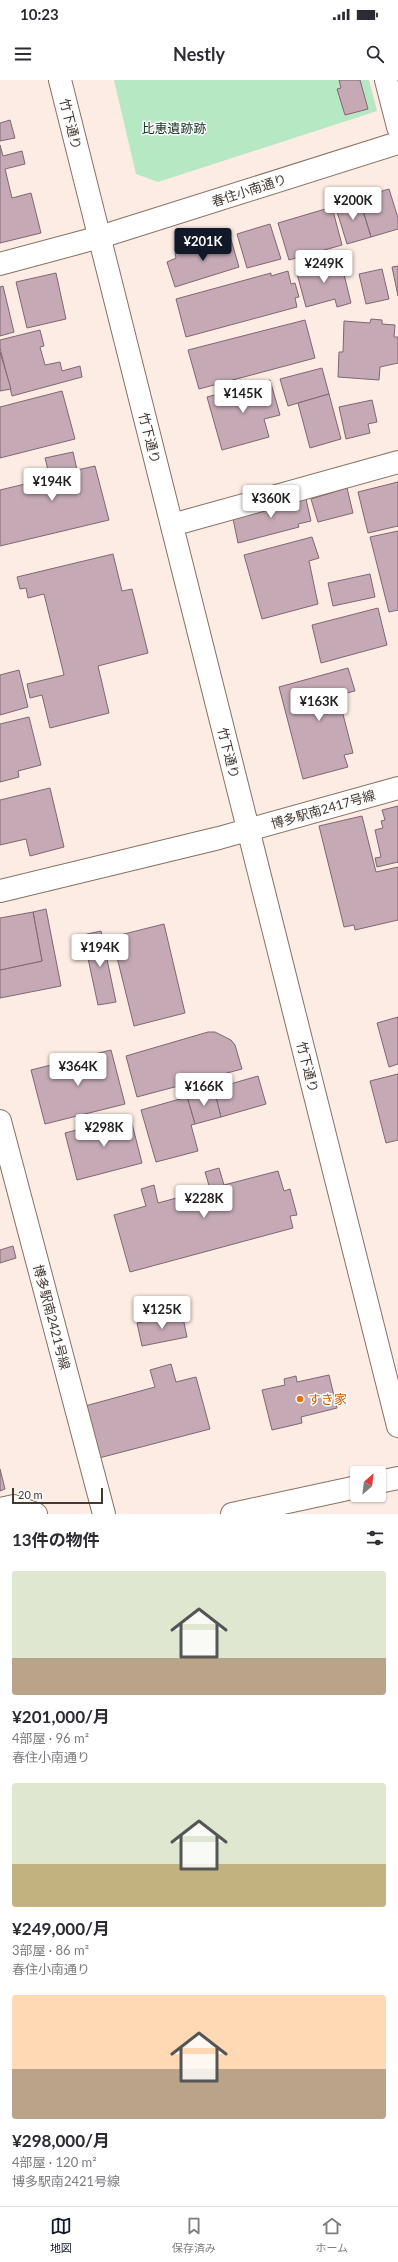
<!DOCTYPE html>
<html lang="ja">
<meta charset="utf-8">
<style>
:root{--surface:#fff;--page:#f2f2f3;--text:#2b2b33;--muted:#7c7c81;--line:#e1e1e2;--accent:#111827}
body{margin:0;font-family:Lato,"Noto Sans JP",sans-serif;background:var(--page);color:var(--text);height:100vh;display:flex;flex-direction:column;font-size:15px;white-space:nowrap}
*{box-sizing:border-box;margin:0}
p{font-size:13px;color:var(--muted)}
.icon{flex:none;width:22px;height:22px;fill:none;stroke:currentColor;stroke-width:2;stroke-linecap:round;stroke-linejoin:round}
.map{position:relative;height:1434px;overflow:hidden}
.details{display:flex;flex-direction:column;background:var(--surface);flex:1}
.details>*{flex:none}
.needle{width:26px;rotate:28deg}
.fabs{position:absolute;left:350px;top:1386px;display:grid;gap:8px}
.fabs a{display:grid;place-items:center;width:36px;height:36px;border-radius:4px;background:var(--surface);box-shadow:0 1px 3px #0004;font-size:20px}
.scale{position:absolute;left:12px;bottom:10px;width:91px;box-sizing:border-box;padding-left:4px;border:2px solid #433933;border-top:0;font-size:11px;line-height:14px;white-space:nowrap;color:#433933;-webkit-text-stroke:3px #fdfdfd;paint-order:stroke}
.price{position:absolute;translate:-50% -34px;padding:0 9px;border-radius:4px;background:#fff;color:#222;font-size:13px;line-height:26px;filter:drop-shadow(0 1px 2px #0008)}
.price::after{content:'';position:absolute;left:50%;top:24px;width:12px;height:9px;margin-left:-6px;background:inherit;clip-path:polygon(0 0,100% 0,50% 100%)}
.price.on{background:var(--accent);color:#fff}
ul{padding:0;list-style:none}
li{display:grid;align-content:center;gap:8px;height:212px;padding:0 12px}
li span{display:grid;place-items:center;height:124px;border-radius:4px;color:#555}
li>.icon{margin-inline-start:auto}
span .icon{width:72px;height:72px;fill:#fffc;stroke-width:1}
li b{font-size:17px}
h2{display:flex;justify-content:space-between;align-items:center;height:48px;padding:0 12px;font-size:17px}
.status{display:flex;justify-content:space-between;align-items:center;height:28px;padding:0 20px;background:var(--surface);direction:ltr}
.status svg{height:11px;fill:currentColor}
header{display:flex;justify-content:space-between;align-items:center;height:52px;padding:0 12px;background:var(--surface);font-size:18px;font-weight:700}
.dock{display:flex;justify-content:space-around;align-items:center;height:56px;border-top:1px solid var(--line);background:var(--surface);font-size:11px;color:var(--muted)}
.dock a{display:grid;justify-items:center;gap:2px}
.dock .on{color:var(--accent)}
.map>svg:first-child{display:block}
.green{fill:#b5e8c3}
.building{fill:#c5aab5;stroke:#806671}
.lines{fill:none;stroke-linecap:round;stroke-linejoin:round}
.street-casing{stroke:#877162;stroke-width:24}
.secondary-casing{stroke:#877162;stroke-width:24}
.street{stroke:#fff;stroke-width:22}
.secondary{stroke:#fff;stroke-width:22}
.food-dot{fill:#e8710a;stroke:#fdfdfd;stroke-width:1.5}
.labels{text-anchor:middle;stroke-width:3;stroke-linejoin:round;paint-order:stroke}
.street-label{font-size:13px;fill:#433933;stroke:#fdfdfd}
.park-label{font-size:13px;fill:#13311d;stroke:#fdfdfd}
.food-label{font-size:13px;fill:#c56008;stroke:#fdfdfd;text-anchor:start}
</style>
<div class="status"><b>10:23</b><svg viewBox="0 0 49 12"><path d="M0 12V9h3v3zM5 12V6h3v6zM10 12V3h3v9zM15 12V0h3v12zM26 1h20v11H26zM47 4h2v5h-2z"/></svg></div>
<header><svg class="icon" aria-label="menu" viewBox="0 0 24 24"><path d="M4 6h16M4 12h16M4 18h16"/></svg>Nestly<svg class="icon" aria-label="search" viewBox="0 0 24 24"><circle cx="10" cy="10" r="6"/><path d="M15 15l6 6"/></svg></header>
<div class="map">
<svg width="398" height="1434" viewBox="0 0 398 1434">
<rect width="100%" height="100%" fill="#fcece3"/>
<path class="green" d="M114,0h255l8,31 -219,71 -22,-8z"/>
<g class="building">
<path d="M339,0h21l8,29 -23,6 -8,-26 4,-1z"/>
<path d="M10,40l5,18 -15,3v-18z"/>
<path d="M0,65l3,11 19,-5 3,13 -20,5 7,29 19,-5 10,40 -41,10z"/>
<path d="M389,109l9,29v11l-27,8 -12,-39z"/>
<path d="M359,118l12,39 -24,7 -12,-39z"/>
<path d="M332,127l10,38 -53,15 -11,-37z"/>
<path d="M270,144l11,35 -34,9 -10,-34z"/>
<path d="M230,156l9,31 -64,20 -8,-25 9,-4 -1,-5z"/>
<path d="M340,178l11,45 -14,4 -2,-8 -29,8 -10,-37z"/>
<path d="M398,186v30l-6,-29z"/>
<path d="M382,189l7,30 -23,5 -7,-30z"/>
<path d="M288,191l3,13 4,-1 4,14 -4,1 2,9 -111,30 -10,-38 95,-26v3z"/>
<path d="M56,193l10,46 -39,9 -11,-46z"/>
<path d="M3,206l11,46 -14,4v-49z"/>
<path d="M371,239l11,1v4l13,1 -1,12h4v26l-18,4 -1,13 -41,-3 1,-25h4l1,-31 26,2z"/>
<path d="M305,240l10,38 -116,31 -11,-39z"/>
<path d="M40,250l4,16 -4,1 5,18 15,-3 2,9 18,-5 2,11 -70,19 -12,-48v-8z"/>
<path d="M0,272l11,37 -11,2z"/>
<path d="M322,288l7,26 -41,12 -8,-27z"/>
<path d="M270,300l10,35 -16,4 5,18 -47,13 -15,-53z"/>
<path d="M62,311l13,48 -75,19v-51z"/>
<path d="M329,314l12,45 -31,9 -12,-45z"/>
<path d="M372,320l5,22 -9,2 2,9 -24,6 -7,-32z"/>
<path d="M73,372l4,18 18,-4 14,54 -109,26v-56l50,-12 -5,-20z"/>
<path d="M398,402v44l-30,7 -10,-41z"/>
<path d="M347,408l6,25 -35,9 -7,-23z"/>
<path d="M305,415l6,26 -13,3 1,3 -61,16 -6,-29z"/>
<path d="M398,451v79l-9,2 -19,-75z"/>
<path d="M312,457l7,21 -10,3 9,43 -56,15 -18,-64z"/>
<path d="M113,474l9,37 10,-2 16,64 -50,13 11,47 -59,15 -8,-33 -12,3 -3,-14 37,-9 -20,-81 -16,4 -2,-10 -6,1 -3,-12z"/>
<path d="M370,494l5,23 -42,9 -5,-23z"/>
<path d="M378,528l9,37 -66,18 -9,-38z"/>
<path d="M348,588l7,23 -17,4 15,58 -9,2 4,12 -45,12 -24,-92z"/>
<path d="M19,590l9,37 -28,8v-40z"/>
<path d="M29,637l12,48 -23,6 1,6 -19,5v-58z"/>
<path d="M50,708l14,59 -34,9 -4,-17 -26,6v-45z"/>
<path d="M398,726v56l-21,5 -2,-9 6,-1 -6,-27 8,-2 -2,-7 4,-1 -3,-10z"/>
<path d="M362,736l14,56 22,-5v53l-43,10 -1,-5 -10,2 -25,-101z"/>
<path d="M46,829l15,77 -61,12v-28l42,-9 -9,-49z"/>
<path d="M33,832l9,49 -42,9v-52z"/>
<path d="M164,844l21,89 -51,13 -22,-89z"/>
<path d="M101,851l15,71 -18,3 -15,-70z"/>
<path d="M398,937v47l-9,3 -12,-44z"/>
<path d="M208,952h7l16,8 4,5 7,24 -105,28 -11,-41z"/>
<path d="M111,970l14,54 -80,20 -14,-54z"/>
<path d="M398,994v66l-12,3 -16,-62z"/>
<path d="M258,996l8,28 -45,13 -8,-28z"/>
<path d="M214,1009l7,28 -26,7 -8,-27z"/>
<path d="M187,1017l8,27 -4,1 7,26 -42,11 -15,-52z"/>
<path d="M130,1036l12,47 -65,17 -12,-47z"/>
<path d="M219,1088l5,17 54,-14 6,20 6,-2 7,26 -7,1 3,12 -163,44 -16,-57 32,-9 -5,-17 13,-4 4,18 52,-14 -5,-17z"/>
<path d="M13,1166l3,12 -16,5v-13z"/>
<path d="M182,1233l5,24 -45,9 -5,-23z"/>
<path d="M171,1284l5,18 20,-5 14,52 -111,29 -14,-52 70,-19 -5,-17z"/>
<path d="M329,1295l8,33 -36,9 1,6 -30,7 -10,-40 23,-5 -1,-6 12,-3 1,6z"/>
<path d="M0,1389l5,20 -5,2z"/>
</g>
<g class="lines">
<defs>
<g id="street">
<path d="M386,0l12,47"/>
<path d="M172,445l226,-63"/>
<path d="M0,811l219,-53 179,-50"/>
<path d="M0,1041l104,393"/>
<path d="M0,1429l14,-3 22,8"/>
</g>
<g id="secondary">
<path d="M60,0l338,1346"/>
<path d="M0,184l100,-27 298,-94"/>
<path d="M379,1402l19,-4"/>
<path d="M232,1434l125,-27"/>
</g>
</defs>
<use href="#street" class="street-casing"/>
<use href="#secondary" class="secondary-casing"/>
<use href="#street" class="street"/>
<use href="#secondary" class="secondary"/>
</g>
<circle class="food-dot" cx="300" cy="1319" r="4"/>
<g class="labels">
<g class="street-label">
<text transform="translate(71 44) rotate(76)" y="5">竹下通り</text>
<text transform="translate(249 110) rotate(-18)" y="5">春住小南通り</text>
<text transform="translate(150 358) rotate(76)" y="5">竹下通り</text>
<text transform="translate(229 673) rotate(76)" y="5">竹下通り</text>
<text transform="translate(323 729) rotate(-16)" y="5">博多駅南2417号線</text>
<text transform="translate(308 987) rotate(76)" y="5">竹下通り</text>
<text transform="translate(52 1237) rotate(75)" y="5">博多駅南2421号線</text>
</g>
<g class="park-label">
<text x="174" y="53">比恵遺跡跡</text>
</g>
<g class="food-label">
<text x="308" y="1324">すき家</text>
</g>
</g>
</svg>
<div class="fabs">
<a><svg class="needle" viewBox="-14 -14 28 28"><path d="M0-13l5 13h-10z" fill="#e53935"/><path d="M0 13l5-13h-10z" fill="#7c7c81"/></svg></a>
</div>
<div class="scale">20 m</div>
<b class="price" style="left:353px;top:141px">¥200K</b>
<b class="price on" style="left:203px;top:182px">¥201K</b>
<b class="price" style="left:324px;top:204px">¥249K</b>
<b class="price" style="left:243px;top:334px">¥145K</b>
<b class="price" style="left:52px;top:422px">¥194K</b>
<b class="price" style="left:271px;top:439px">¥360K</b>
<b class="price" style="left:319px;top:642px">¥163K</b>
<b class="price" style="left:100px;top:888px">¥194K</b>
<b class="price" style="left:78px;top:1007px">¥364K</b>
<b class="price" style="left:204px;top:1027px">¥166K</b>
<b class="price" style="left:104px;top:1068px">¥298K</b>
<b class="price" style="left:204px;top:1139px">¥228K</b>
<b class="price" style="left:162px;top:1250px">¥125K</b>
</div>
<section class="details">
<h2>13件の物件<svg class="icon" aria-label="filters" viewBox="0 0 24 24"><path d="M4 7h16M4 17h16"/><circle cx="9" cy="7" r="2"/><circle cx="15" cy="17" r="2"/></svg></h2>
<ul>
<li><span style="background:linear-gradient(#dfe7d0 70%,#b9a48a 0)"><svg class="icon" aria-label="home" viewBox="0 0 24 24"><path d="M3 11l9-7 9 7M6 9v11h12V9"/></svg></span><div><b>¥201,000/月</b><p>4部屋 · 96 m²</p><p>春住小南通り</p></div></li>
<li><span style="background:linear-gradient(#dfe7d0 65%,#c2b280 0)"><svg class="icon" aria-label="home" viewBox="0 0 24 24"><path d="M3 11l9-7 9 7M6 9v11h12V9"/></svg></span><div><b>¥249,000/月</b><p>3部屋 · 86 m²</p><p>春住小南通り</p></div></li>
<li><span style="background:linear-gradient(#ffd9b3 60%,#b9a48a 0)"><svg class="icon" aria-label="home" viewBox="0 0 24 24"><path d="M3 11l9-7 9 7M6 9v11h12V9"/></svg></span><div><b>¥298,000/月</b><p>4部屋 · 120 m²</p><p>博多駅南2421号線</p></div></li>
</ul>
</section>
<nav class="dock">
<a class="on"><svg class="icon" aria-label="map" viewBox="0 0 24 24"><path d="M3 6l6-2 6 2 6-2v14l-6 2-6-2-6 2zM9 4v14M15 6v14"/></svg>地図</a>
<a><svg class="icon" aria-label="saved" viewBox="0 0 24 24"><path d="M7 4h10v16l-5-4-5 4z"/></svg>保存済み</a>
<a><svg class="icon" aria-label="home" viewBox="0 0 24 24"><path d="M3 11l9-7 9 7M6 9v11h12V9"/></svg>ホーム</a>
</nav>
